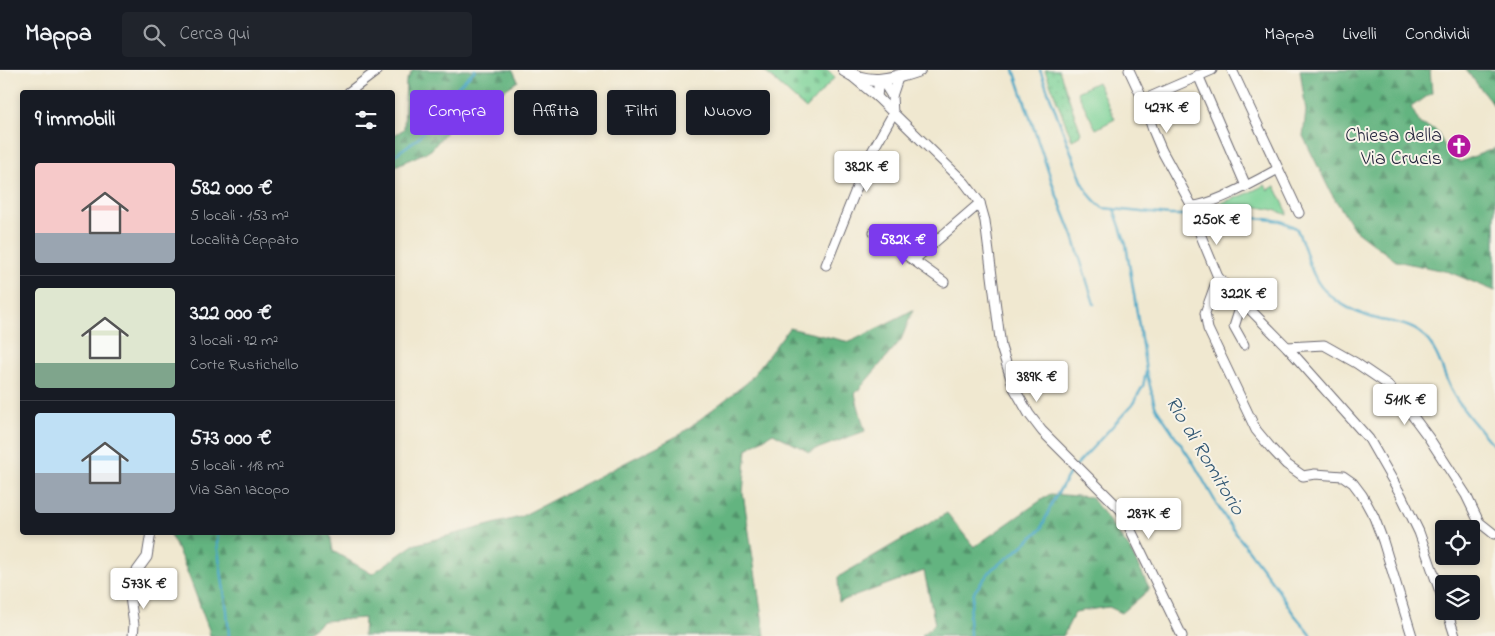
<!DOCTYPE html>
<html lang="it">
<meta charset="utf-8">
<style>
:root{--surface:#171b24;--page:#20242c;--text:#f1f3f6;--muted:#9ea1a6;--line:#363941;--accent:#7c3aed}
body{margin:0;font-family:"Indie Flower",sans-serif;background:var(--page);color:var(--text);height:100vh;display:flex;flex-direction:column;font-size:19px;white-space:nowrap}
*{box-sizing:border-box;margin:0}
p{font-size:16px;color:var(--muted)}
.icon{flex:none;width:28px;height:28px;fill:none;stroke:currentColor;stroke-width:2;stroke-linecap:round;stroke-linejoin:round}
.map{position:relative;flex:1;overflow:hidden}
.side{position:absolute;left:20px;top:20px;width:375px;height:445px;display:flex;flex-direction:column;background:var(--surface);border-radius:5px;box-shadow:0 2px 8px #0003}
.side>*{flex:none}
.banner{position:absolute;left:410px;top:20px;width:475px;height:45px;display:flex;gap:10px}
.fabs{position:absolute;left:1435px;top:450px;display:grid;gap:10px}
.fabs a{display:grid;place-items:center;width:45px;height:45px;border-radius:5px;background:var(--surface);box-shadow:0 2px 8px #0003;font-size:25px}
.price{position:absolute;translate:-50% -42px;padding:0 11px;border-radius:5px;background:#fff;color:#222;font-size:16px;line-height:32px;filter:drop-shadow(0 1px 2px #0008)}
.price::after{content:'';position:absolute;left:50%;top:30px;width:15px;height:11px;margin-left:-8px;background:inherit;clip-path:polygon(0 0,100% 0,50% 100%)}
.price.selected{background:var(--accent);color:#fff}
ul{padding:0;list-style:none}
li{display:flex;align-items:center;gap:15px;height:125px;padding:0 15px}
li+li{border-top:1px solid var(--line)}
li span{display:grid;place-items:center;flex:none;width:140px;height:100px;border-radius:5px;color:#555}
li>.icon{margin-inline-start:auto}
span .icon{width:60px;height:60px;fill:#fffc;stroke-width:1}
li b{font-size:21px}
h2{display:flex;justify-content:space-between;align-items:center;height:60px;padding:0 15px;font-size:21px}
.chip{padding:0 18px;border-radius:5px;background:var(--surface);box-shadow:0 2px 8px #0003;font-size:18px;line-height:45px}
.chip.selected{background:var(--accent);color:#fff}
header{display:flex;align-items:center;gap:30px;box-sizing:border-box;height:70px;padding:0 25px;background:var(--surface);border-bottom:1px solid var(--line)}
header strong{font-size:24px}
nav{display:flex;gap:28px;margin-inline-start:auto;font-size:18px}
.search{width:350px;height:45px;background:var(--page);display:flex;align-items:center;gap:12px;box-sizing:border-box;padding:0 18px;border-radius:5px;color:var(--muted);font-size:19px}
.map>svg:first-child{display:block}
.grass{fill:#7ad297;stroke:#4e7a69}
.forest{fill:url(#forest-firs);stroke:#426b5e}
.cemetery{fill:url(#cemetery-stones);stroke:#4e7a69}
.park{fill:url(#park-dots);stroke:#4e7a69}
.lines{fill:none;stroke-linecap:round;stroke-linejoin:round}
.stream{stroke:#47a6c6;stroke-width:2.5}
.street-casing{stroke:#6a676f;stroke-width:11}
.secondary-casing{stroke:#6a676f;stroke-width:14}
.street{stroke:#fff;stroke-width:9}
.secondary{stroke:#fff;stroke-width:12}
.labels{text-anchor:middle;stroke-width:4;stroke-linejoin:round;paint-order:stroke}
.poi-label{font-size:20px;fill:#22223b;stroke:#f7f3e8;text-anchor:end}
.water-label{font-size:21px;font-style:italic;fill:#315773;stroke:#f7f3e8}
</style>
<header>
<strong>Mappa</strong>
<div class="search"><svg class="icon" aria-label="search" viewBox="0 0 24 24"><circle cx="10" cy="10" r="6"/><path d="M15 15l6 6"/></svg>Cerca qui</div>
<nav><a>Mappa</a><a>Livelli</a><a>Condividi</a></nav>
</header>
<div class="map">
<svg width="1495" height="566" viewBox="0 0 1495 566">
<defs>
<pattern id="forest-firs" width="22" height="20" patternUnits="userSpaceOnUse" patternTransform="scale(1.25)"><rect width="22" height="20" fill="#63b480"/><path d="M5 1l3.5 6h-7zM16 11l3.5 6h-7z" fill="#51926a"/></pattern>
<pattern id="cemetery-stones" width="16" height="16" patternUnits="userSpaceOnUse" patternTransform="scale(1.25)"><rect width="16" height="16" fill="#7ad297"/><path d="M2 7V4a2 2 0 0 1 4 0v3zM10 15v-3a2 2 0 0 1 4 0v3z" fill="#69b483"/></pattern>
<pattern id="park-dots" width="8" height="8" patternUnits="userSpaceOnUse" patternTransform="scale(1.25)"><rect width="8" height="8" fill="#7ad297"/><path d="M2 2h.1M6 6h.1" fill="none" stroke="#69b483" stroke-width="1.8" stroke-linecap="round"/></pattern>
</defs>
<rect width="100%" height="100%" fill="#f7f3e8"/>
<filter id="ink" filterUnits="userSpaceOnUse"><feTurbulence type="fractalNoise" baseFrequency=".02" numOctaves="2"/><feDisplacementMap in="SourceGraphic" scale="10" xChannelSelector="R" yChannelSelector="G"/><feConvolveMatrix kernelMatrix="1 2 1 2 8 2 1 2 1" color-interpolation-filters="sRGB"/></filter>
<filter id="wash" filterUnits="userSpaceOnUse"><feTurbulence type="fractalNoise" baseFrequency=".0096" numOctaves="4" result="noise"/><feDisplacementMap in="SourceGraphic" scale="20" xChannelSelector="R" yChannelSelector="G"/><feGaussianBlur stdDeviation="1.12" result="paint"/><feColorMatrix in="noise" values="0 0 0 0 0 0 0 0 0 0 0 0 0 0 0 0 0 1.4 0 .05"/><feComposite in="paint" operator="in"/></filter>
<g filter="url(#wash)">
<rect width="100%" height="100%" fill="#f0e8d0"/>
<g class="grass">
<path d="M1097,12l18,37 -19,10 -19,-37z"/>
<path d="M1265,115l3,5 7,-4 12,25v4c-25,-12 -51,-8 -78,-8l35,-12z"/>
</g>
<g class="forest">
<path d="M413,0h100l5,11 -41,27 -14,-15 -14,-4 -14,23 15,15 -19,23 -38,17v-31l11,-7 2,-48z"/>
<path d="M1300,0h130l2,23 -21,14 9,17 16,6 13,24 11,8 35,-14v143l-46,-19 -53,-11 -42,-32 -23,-36 -28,-57 3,-25z"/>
<path d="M1466,0h29v38l-3,-5z"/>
<path d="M913,240l-12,30 -46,54 10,37 -56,21 -36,-19 -26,16 -4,44 22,143h-402l1,-18 -41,3 -20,15h-93l-1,-6c-13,-33 -23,-67 -40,-97h161l3,18 39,23 41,-29 107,-28 161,-83 67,-52 41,-54 61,14z"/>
<path d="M1050,424l41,3 38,51 21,41 -28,24 -13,-6 -34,5 -12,24h-142l14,-12 -11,-53 -85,31 -1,-25 109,-64 27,34z"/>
</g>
<path class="cemetery" d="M763,0h65l7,7 -29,32z"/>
<path class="park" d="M1045,0h14l22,63 -1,3 -8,4z"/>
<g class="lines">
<g class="stream">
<path d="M1014,0l41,121 18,45 21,68"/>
<path d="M1040,0l42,111c6,12 10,19 21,27l67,7h36l60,4 15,2 15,7c11,19 12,45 28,62 15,15 36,25 57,30 15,3 34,5 45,18 13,15 17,35 25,52 7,15 32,44 44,57"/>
<path d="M392,87l25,-18 16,-17 15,-26 27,-26"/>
<path d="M1114,139l12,35 20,126 9,36 39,58 25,44 13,20 42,56 19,29 19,23"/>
<path d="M218,462l-1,12 10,67 2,25"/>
<path d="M970,566l-1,-19 5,-25 18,-23 21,-15 28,-25 12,-28 18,-30 61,-66 11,-19 3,-14"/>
</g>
</g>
</g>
<g filter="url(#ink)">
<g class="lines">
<defs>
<g id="street">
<path d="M1129,0l14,30 10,30 9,21 30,55 4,18 22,53 69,70 82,92 32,56 18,37 25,71"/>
<path d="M1232,0l67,143"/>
<path d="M1198,5l48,111"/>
<path d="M854,8l23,19 88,86 15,20 5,18 16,126 13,41 15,26 13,17 79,79 61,126"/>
<path d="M349,22l29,-22"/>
<path d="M877,27l1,-10 4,-7 10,16"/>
<path d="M1143,30l69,-30"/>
<path d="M893,44l-1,-18 6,-18"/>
<path d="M1192,136c20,0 66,-26 86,-37"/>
<path d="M874,162l70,50"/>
<path d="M914,190l66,-57"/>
<path d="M826,195l43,-108 24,-43"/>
<path d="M1218,207l-13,36 3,16 48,101 15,18 15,16 17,12 12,-2 28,2 10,7 9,12 12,22 9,24 29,95"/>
<path d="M1242,232l-8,25 10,18"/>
<path d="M1287,277l37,-2 32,18 31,21 22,27 20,27 37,57 13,27 15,12"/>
<path d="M1447,541l8,25"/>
<path d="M133,566l1,-11 -6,-42 19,-26 4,-25"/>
</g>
<path id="secondary" d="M844,0c24,17 49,9 75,0"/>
</defs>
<use href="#street" class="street-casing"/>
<use href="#secondary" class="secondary-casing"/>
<use href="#street" class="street"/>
<use href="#secondary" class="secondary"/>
</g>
</g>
<defs>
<symbol id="church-disc" viewBox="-11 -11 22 22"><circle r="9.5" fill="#b5179e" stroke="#f7f3e8"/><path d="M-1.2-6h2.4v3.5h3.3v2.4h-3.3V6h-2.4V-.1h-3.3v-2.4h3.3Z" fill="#fff"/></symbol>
</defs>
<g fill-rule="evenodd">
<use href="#church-disc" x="1445" y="62" width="28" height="28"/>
</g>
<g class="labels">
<g class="poi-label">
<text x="1442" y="71">Chiesa della<tspan x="1442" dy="23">Via Crucis</tspan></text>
</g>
<g class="water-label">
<text transform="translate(1206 385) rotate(59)" y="7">Rio di Romitorio</text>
</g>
</g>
</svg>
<div class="fabs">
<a><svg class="icon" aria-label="locate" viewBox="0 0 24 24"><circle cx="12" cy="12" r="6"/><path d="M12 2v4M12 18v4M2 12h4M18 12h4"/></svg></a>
<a><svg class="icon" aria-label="layers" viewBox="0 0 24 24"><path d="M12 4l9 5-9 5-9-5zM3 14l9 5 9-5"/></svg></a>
</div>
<b class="price" style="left:1167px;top:64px">427K €</b>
<b class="price" style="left:867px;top:123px">382K €</b>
<b class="price" style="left:1217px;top:176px">250K €</b>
<b class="price selected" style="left:903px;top:196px">582K €</b>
<b class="price" style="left:1244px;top:250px">322K €</b>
<b class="price" style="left:1037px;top:333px">389K €</b>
<b class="price" style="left:1405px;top:356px">511K €</b>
<b class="price" style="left:1149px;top:470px">287K €</b>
<b class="price" style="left:144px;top:540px">573K €</b>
<div class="banner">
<a class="chip selected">Compra</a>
<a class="chip">Affitta</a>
<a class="chip">Filtri</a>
<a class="chip">Nuovo</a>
</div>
<section class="side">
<h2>9 immobili<svg class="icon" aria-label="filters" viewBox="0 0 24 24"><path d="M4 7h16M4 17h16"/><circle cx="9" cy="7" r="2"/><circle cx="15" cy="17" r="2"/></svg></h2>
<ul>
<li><span style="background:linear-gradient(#f6c9c9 70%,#9aa5b1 0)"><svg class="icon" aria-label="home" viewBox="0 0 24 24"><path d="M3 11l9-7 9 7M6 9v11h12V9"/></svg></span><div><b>582 000 €</b><p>5 locali · 153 m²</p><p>Località Ceppato</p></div></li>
<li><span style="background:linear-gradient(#dfe7d0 75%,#7fa58c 0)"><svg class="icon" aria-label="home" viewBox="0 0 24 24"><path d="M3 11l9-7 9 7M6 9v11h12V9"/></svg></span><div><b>322 000 €</b><p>3 locali · 92 m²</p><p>Corte Rustichello</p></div></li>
<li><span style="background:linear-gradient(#bfe0f5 60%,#9aa5b1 0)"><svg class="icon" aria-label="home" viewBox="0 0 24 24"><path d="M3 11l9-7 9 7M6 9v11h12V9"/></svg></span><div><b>573 000 €</b><p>5 locali · 118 m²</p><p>Via San Iacopo</p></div></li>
</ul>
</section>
</div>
